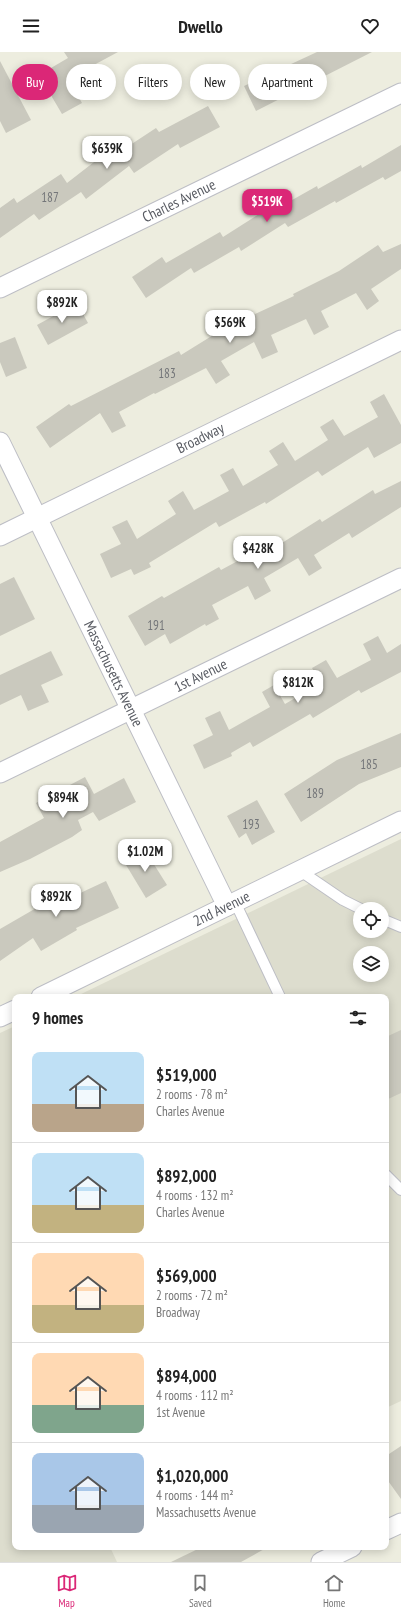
<!DOCTYPE html>
<meta charset="utf-8">
<style>
:root{--surface:#fff;--page:#f2f2f2;--text:#222;--muted:#767676;--line:#e0e0e0;--accent:#db2777}
body{margin:0;font-family:"PT Sans Narrow",sans-serif;background:var(--page);color:var(--text);height:100vh;display:flex;flex-direction:column;font-size:15px;white-space:nowrap}
*{box-sizing:border-box;margin:0}
p{font-size:13px;color:var(--muted)}
.icon{flex:none;width:22px;height:22px;fill:none;stroke:currentColor;stroke-width:2;stroke-linecap:round;stroke-linejoin:round}
.map{position:relative;flex:1;overflow:hidden}
.panel{position:absolute;left:12px;top:942px;width:377px;height:556px;display:flex;flex-direction:column;background:var(--surface);border-radius:8px;box-shadow:0 2px 10px #0003}
.panel>*{flex:none}
.hud{position:absolute;left:12px;top:12px;width:377px;height:36px;display:flex;gap:8px}
.tools{position:absolute;left:353px;top:850px;display:grid;gap:8px}
.tools a{display:grid;place-items:center;width:36px;height:36px;border-radius:50%;background:var(--surface);box-shadow:0 2px 10px #0003;font-size:20px}
.price{position:absolute;translate:-50% -34px;padding:0 9px;border-radius:8px;background:#fff;color:#222;font-size:13px;line-height:26px;filter:drop-shadow(0 1px 2px #0008)}
.price::after{content:'';position:absolute;left:50%;top:24px;width:12px;height:9px;margin-left:-6px;background:inherit;clip-path:polygon(0 0,100% 0,50% 100%)}
.price.active{background:var(--accent);color:#fff}
ul{padding:0;list-style:none}
li{display:flex;align-items:center;gap:12px;height:100px;padding:0 20px}
li+li{border-top:1px solid var(--line)}
li span{display:grid;place-items:center;flex:none;width:112px;height:80px;border-radius:8px;color:#555}
li>.icon{margin-inline-start:auto}
span .icon{width:48px;height:48px;fill:#fffc;stroke-width:1}
li b{font-size:17px}
h2{display:flex;justify-content:space-between;align-items:center;height:48px;padding:0 20px;font-size:17px}
.chip{padding:0 14px;border-radius:18px;background:var(--surface);box-shadow:0 2px 10px #0003;font-size:14px;line-height:36px}
.chip.active{background:var(--accent);color:#fff}
header{display:flex;justify-content:space-between;align-items:center;height:52px;padding:0 20px;background:var(--surface);font-size:18px;font-weight:800}
.tab-bar{display:flex;justify-content:space-around;align-items:center;height:56px;border-top:1px solid var(--line);background:var(--surface);font-size:11px;color:var(--muted)}
.tab-bar a{display:grid;justify-items:center;gap:2px}
.tab-bar .active{color:var(--accent)}
.map>svg:first-child{display:block}
.education{fill:#ddddce;fill-rule:evenodd}
.building{fill:#cac9be}
.lines{fill:none;stroke-linecap:round;stroke-linejoin:round}
.lane-casing{stroke:#bdbec5;stroke-width:12}
.street-casing{stroke:#bdbec5;stroke-width:21}
.lane{stroke:#fff;stroke-width:10}
.street{stroke:#fff;stroke-width:19}
.labels{text-anchor:middle;stroke-width:3;stroke-linejoin:round;paint-order:stroke}
.number-label{font-size:13px;fill:#747679}
.street-label{font-size:15px;fill:#585b62;stroke:#fff}
</style>
<header><svg class="icon" aria-label="menu" viewBox="0 0 24 24"><path d="M4 6h16M4 12h16M4 18h16"/></svg>Dwello<svg class="icon" aria-label="heart" viewBox="0 0 24 24"><path d="M12 20l-8-8c-3-5 5-10 8-4 3-6 11-1 8 4z"/></svg></header>
<div class="map">
<svg width="401" height="1510" viewBox="0 0 401 1510">
<rect width="100%" height="100%" fill="#ededdf"/>
<g class="education">
<path d="M401,787v562l-15,7v-411h-311zM360,857h22v22h-22zM360,901h22v22h-22z"/>
<path d="M15,974v521h95l7,15h-117v-529z"/>
</g>
<g class="building">
<path d="M64,0h54l-26,14 8,15 -23,13 5,9 -20,11 -23,-39 29,-17z"/>
<path d="M317,0h55l-116,59 -12,-25z"/>
<path d="M0,9l31,59 -25,13 -6,-12z"/>
<path d="M208,54l12,21 -40,21 -2,-4 -44,29 -5,-7 -43,33 -5,-7 -42,28 -5,-6 -34,24v-30l14,-10 3,5 44,-29 6,9 40,-31 5,5 44,-29 3,4z"/>
<path d="M401,93v26l-16,9 -2,-3 -47,26 -1,-2 -47,26 -3,-4 -44,28 -2,-4 -45,26 -3,-5 -45,30 -14,-21 30,-20 4,6 54,-31 3,5 44,-28 2,4 48,-27 1,3 43,-24 1,3z"/>
<path d="M401,192v25l-30,20 8,12 -12,9 -11,-17 -35,18 8,16 -15,8 -8,-16 -35,16 7,17 -16,7 -8,-17 -33,19 9,14 -14,9 -10,-16 -51,26 -1,-1 -35,19 7,14 -14,7 -12,-20 -50,35 -14,-21 33,-23 2,2 108,-55 2,4 42,-26 71,-33 -1,-2 46,-23 39,-26 5,7z"/>
<path d="M77,251l11,20 -40,22 -11,-20z"/>
<path d="M15,285l12,31 -21,9 -6,-15v-19z"/>
<path d="M384,342l17,31v18l-27,15 -6,-11 -46,29 -4,-5 -52,33 -1,-2 -46,25 -3,-5 -67,41 2,4 -17,8 -3,-6 -20,9 -11,-24 21,-10 -9,-17 15,-7 10,19 39,-25 -8,-13 15,-10 11,19 35,-19 -9,-16 13,-7 10,18 35,-21 -9,-14 14,-9 12,19 33,-21 -8,-13 13,-8 11,17 34,-19 -8,-15z"/>
<path d="M401,429v26l-49,31 -3,-5 -35,22 8,13 -13,8 -11,-18 -34,20 7,13 -16,9 -7,-14 -36,19 7,14 -13,7 -1,-2 -35,20 -5,-10 -20,12 -17,-30 34,-20 2,2 55,-31 2,3 50,-27 3,5 46,-29 2,3 51,-32 2,4z"/>
<path d="M14,525l21,42 -35,17v-52z"/>
<path d="M378,584l9,17 14,-9v28l-40,21 -2,-3 -46,28 -3,-4 -57,33 -3,-5 -19,11 1,3 -28,13 -11,-24 20,-10 -8,-17 15,-7 9,19 41,-23 -8,-15 12,-7 11,19 36,-21 -9,-15 14,-8 11,18 34,-18 -8,-16z"/>
<path d="M51,599l12,24 -22,10 8,17 -21,9 -7,-16 -21,10v-30z"/>
<path d="M401,681v34l-42,17 -58,38 -17,-28 53,-34z"/>
<path d="M85,725l9,17 30,-16 12,24 -37,19 -6,-9 -15,8 4,10 -10,7 -42,22 -30,13v-30l44,-24 -8,-15z"/>
<path d="M257,748l18,32 -23,13 -6,-12 -7,5 -12,-22z"/>
<path d="M143,795l24,38 -21,13 -23,-38z"/>
<path d="M106,829l13,27 -43,20 1,2 -36,21 -8,-13 -33,23v-32l38,-22 -6,-10 20,-11 9,16z"/>
<path d="M401,978v63l-15,7v-63z"/>
<path d="M401,1394v53l-15,-21v-22z"/>
<path d="M202,1495h66l-27,15h-70z"/>
</g>
<g class="lines">
<defs>
<g id="lane">
<path d="M299,818l44,30 18,9"/>
<path d="M235,850l45,95"/>
<path d="M382,867l19,8"/>
<path d="M386,1123l15,15"/>
</g>
<g id="street">
<path id="s1" d="M0,236l401,-195"/>
<path id="s2" d="M0,390l227,464"/>
<path id="s3" d="M0,484l401,-196"/>
<path id="s4" d="M0,721l401,-195"/>
<path id="s5" d="M41,945l360,-176"/>
<path d="M0,965l15,-7"/>
<path d="M386,1478l15,-7"/>
<path d="M321,1510l31,-15"/>
</g>
</defs>
<use href="#lane" class="lane-casing"/>
<use href="#street" class="street-casing"/>
<use href="#lane" class="lane"/>
<use href="#street" class="street"/>
</g>
<g class="labels">
<g class="number-label">
<text x="50" y="150">187</text>
<text x="167" y="326">183</text>
<text x="156" y="578">191</text>
<text x="369" y="717">185</text>
<text x="315" y="746">189</text>
<text x="251" y="777">193</text>
</g>
<g class="street-label">
<text dy="5" stroke="none"><textPath href="#s1" startOffset="199">Charles Avenue</textPath></text>
<text dy="5" stroke="none"><textPath href="#s3" startOffset="223">Broadway</textPath></text>
<text dy="5" stroke="none"><textPath href="#s2" startOffset="258">Massachusetts Avenue</textPath></text>
<text dy="5" stroke="none"><textPath href="#s4" startOffset="223">1st Avenue</textPath></text>
<text dy="5" stroke="none"><textPath href="#s5" startOffset="201">2nd Avenue</textPath></text>
</g>
</g>
</svg>
<div class="tools">
<a><svg class="icon" aria-label="locate" viewBox="0 0 24 24"><circle cx="12" cy="12" r="6"/><path d="M12 2v4M12 18v4M2 12h4M18 12h4"/></svg></a>
<a><svg class="icon" aria-label="layers" viewBox="0 0 24 24"><path d="M12 4l9 5-9 5-9-5zM3 14l9 5 9-5"/></svg></a>
</div>
<b class="price" style="left:107px;top:118px">$639K</b>
<b class="price active" style="left:267px;top:171px">$519K</b>
<b class="price" style="left:62px;top:272px">$892K</b>
<b class="price" style="left:230px;top:292px">$569K</b>
<b class="price" style="left:258px;top:518px">$428K</b>
<b class="price" style="left:298px;top:652px">$812K</b>
<b class="price" style="left:63px;top:767px">$894K</b>
<b class="price" style="left:145px;top:821px">$1.02M</b>
<b class="price" style="left:56px;top:866px">$892K</b>
<div class="hud">
<a class="chip active">Buy</a>
<a class="chip">Rent</a>
<a class="chip">Filters</a>
<a class="chip">New</a>
<a class="chip">Apartment</a>
</div>
<section class="panel">
<h2>9 homes<svg class="icon" aria-label="filters" viewBox="0 0 24 24"><path d="M4 7h16M4 17h16"/><circle cx="9" cy="7" r="2"/><circle cx="15" cy="17" r="2"/></svg></h2>
<ul>
<li><span style="background:linear-gradient(#bfe0f5 65%,#b9a48a 0)"><svg class="icon" aria-label="home" viewBox="0 0 24 24"><path d="M3 11l9-7 9 7M6 9v11h12V9"/></svg></span><div><b>$519,000</b><p>2 rooms · 78 m²</p><p>Charles Avenue</p></div></li>
<li><span style="background:linear-gradient(#bfe0f5 65%,#c2b280 0)"><svg class="icon" aria-label="home" viewBox="0 0 24 24"><path d="M3 11l9-7 9 7M6 9v11h12V9"/></svg></span><div><b>$892,000</b><p>4 rooms · 132 m²</p><p>Charles Avenue</p></div></li>
<li><span style="background:linear-gradient(#ffd9b3 65%,#c2b280 0)"><svg class="icon" aria-label="home" viewBox="0 0 24 24"><path d="M3 11l9-7 9 7M6 9v11h12V9"/></svg></span><div><b>$569,000</b><p>2 rooms · 72 m²</p><p>Broadway</p></div></li>
<li><span style="background:linear-gradient(#ffd9b3 65%,#7fa58c 0)"><svg class="icon" aria-label="home" viewBox="0 0 24 24"><path d="M3 11l9-7 9 7M6 9v11h12V9"/></svg></span><div><b>$894,000</b><p>4 rooms · 112 m²</p><p>1st Avenue</p></div></li>
<li><span style="background:linear-gradient(#a9c7e8 65%,#9aa5b1 0)"><svg class="icon" aria-label="home" viewBox="0 0 24 24"><path d="M3 11l9-7 9 7M6 9v11h12V9"/></svg></span><div><b>$1,020,000</b><p>4 rooms · 144 m²</p><p>Massachusetts Avenue</p></div></li>
</ul>
</section>
</div>
<nav class="tab-bar">
<a class="active"><svg class="icon" aria-label="map" viewBox="0 0 24 24"><path d="M3 6l6-2 6 2 6-2v14l-6 2-6-2-6 2zM9 4v14M15 6v14"/></svg>Map</a>
<a><svg class="icon" aria-label="saved" viewBox="0 0 24 24"><path d="M7 4h10v16l-5-4-5 4z"/></svg>Saved</a>
<a><svg class="icon" aria-label="home" viewBox="0 0 24 24"><path d="M3 11l9-7 9 7M6 9v11h12V9"/></svg>Home</a>
</nav>
